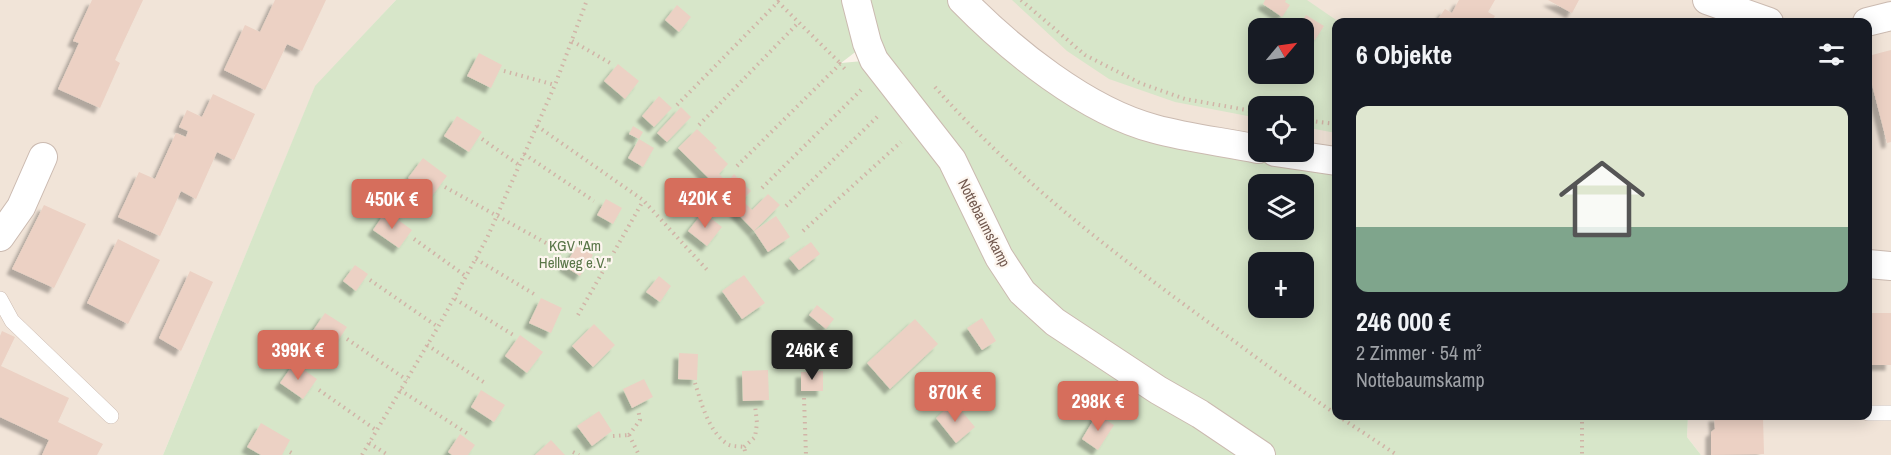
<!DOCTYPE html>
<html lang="de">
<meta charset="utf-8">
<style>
:root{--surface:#171b24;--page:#242831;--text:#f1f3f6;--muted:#9ea1a6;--accent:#d66e5c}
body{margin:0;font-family:"Archivo Narrow",sans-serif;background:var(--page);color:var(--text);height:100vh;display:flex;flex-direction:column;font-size:22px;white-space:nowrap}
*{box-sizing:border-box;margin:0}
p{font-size:20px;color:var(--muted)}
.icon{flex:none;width:33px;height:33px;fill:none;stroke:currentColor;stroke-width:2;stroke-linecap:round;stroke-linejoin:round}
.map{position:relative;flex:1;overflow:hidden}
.details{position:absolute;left:1332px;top:18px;width:540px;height:402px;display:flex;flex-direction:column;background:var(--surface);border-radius:12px;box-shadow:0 3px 15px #0003}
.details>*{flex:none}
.needle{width:39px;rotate:61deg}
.controls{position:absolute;left:1248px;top:18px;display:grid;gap:12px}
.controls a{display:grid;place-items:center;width:66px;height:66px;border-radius:12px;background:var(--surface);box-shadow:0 3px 15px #0003;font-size:30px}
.price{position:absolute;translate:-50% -51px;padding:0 14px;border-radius:6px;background:var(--accent);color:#fff;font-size:20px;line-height:39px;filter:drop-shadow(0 2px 3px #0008)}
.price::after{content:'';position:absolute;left:50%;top:36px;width:18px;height:14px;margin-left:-9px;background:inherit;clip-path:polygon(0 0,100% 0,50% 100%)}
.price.selected{background:#222;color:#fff}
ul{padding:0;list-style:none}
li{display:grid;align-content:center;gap:12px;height:318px;padding:0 24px}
li span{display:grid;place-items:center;height:186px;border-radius:12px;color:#555}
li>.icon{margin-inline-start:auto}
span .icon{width:108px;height:108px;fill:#fffc;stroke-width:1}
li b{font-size:26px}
h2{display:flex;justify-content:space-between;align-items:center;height:72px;padding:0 24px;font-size:26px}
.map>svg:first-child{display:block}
.residential{fill:#f1e4d8;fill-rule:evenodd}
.green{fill:#d7e6c9;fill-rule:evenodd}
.building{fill:#ecd1c4;filter:url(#shadow)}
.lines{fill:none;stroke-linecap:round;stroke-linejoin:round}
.lane-casing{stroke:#cbbab0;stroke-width:16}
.street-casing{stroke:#cbbab0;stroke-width:30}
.path{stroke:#d1b4a7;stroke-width:4;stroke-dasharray:1.5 4.5;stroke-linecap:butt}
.lane{stroke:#fff;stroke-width:15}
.street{stroke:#fff;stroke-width:28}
.labels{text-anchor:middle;stroke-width:4.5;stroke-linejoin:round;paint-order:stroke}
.street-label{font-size:15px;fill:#72594f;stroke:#fdf6ef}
.park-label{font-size:15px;fill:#5a7649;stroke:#fdf6ef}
</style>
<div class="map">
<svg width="1891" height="455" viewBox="0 0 1891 455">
<defs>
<filter id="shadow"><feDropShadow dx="-5.5" dy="5.5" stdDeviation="1.5" flood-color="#0004"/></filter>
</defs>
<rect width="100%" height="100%" fill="#faf2e9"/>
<g class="residential">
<path d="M0,0h396l-81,87 -152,368h-163z"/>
<path d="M939,0h952v455h-190l-14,-18 1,-21h180v-394h-532v155l-315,-91zM1258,28h46v46h-46zM1258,106h46v46h-46z"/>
</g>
<g class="green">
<path d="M396,0h461l10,43 -26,20 33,-3 -14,-60h95l104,89 277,78v249h352l-1,21 14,18h-1538l152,-369zM1258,184h46v46h-46zM1258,262h46v46h-46z"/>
<path d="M1012,0h295l32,22h-3v111l-32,-6v-21h-46v12l-83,-16 -66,-23 -42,-28zM1258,28h46v46h-46z"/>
</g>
<g class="building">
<path d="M92,0h51l-28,60 5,3 -20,45 -42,-19 21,-46 -6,-2z"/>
<path d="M275,0h51l-24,51 -15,-7 -22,46 -41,-20 21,-45 15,7z"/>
<path d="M1265,0h21l-1,2 5,3 -8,12 -19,-13z"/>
<path d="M1459,0h36l-7,12 7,4 -4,6h-47l-6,-3 7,-10 7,4z"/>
<path d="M1548,0h31l-7,13z"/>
<path d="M677,5l14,12 -12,15 -14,-12z"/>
<path d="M1306,15l18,11 -9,14 -11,-8v-4h-6z"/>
<path d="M1891,50v92l-4,1 -19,-74v-13z"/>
<path d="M479,53l23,12 -11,23 -24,-12z"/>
<path d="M618,64l21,17 -14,18 -21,-18z"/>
<path d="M213,94l42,20 -21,46 -17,-8 -21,47 -15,-8 -21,45 -42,-19 21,-45 16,7 21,-46 10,4 2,-6 -9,-4 8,-17 15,7z"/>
<path d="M659,96l13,12 -18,19 -12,-11z"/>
<path d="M681,107l10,10 -24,25 -10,-9z"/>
<path d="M457,116l25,16 -13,20 -25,-16z"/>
<path d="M633,126l10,6 -4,7 -10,-5z"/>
<path d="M697,129l20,19 -3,2 14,14 -9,10 8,8 7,-8 17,17 -14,15 -59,-58z"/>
<path d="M639,139l15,9 -11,19 -15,-9z"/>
<path d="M423,158l24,18 -15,20 -24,-18z"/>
<path d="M768,194l12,11 -26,26 -19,-20 9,-9 8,8z"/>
<path d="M606,199l16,9 -9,16 -16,-9z"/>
<path d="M44,205l42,19 -32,64 -42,-19z"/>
<path d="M386,211l26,19 -13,18 -26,-18z"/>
<path d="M703,212l19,15 -15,19 -19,-15z"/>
<path d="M776,216l14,21 -22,15 -14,-21z"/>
<path d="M118,239l42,21 -32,64 -41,-21z"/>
<path d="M811,242l9,12 -21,16 -10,-12z"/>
<path d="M578,245l15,10 -13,21 -16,-10z"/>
<path d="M355,265l13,9 -12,17 -13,-10z"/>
<path d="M190,271l23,11 -32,69 -22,-13z"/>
<path d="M744,275l21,28 -23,16 -20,-28z"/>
<path d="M659,276l12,10 -11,16 -14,-10z"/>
<path d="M541,298l21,10 -11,25 -22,-10z"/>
<path d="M817,305l17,14 -8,10 -17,-14z"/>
<path d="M325,313l22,14 -13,20 -22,-15z"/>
<path d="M1872,313h19v52h-23v-48z"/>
<path d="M982,318l14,23 -14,9 -15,-22z"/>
<path d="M915,319l23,25 -48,45 -23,-26z"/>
<path d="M594,324l21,21 -22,22 -21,-21z"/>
<path d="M2,331l13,6 -14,29 68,32 -11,24 45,22 -6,11h-55l7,-15 -49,-23v-81z"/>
<path d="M520,335l23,17 -16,21 -22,-17z"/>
<path d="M679,353l19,1 -1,26 -19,-1z"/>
<path d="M294,363l23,16 -14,20 -23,-16z"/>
<path d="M768,370l1,30 -26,1 -1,-30z"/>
<path d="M823,371v20h-22v-19z"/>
<path d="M644,379l9,18 -21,11 -9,-19z"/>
<path d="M481,390l24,15 -11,17 -23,-15z"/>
<path d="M954,402l21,25 -19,16 -20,-25z"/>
<path d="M599,411l13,20 -20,15 -15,-20z"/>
<path d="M1097,414l17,11 -16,25 -16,-11z"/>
<path d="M1714,416h49l1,38 -53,1v-23l4,-3z"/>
<path d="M261,423l29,17 -8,15h-21l-14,-8z"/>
<path d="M460,434l15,11 -7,10h-16l-4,-3z"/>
<path d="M551,440l14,15h-30z"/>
</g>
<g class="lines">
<defs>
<g id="lane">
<path d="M0,299l12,22 99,95"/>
<path d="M1868,413h23"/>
</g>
<g id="street">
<path d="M856,0l11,43 7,17 78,100 47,97 23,35 33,30 103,68 42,24 61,41"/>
<path d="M962,0c49,50 124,111 193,129 33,9 69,13 103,20"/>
<path d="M1707,0l62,22"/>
<path d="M1867,22l24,-6"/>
<path d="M1275,152l61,9"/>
<path d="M0,237l21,-30 22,-50"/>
<path d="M1868,264l23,2"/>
</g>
</defs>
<use href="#lane" class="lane-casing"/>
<use href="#street" class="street-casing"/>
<g class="path">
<path d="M1021,0l64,55 55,28 45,16 73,13"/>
<path d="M572,41l40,23"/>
<path d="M504,71l51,14"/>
<path d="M935,87c79,90 173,162 269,232 44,32 87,65 132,95"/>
<path d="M677,105l101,-103 62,61"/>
<path d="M1304,120l32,4"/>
<path d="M699,125l100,-103"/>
<path d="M537,126l106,74 66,72"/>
<path d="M482,139l37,26"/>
<path d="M524,154l70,47"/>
<path d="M737,166l103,-102 5,5"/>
<path d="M445,187l119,66"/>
<path d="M762,188l99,-98"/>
<path d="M786,206l94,-92"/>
<path d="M803,231l98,-89"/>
<path d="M414,239l53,38"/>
<path d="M476,259l58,35"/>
<path d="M370,280l68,47"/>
<path d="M455,299l60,37"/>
<path d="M578,315l65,-114"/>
<path d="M347,339l60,41"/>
<path d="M427,345l58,38"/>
<path d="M695,383c6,19 13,47 31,60 4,4 13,3 18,4l2,8"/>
<path d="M319,390l57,40"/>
<path d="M400,390l68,44"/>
<path d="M804,398l2,57"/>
<path d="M1338,416l59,39"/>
<path d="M1582,416v39"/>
<path d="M629,435l11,-15 -2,-11"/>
<path d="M629,435l10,20"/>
<path d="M613,436l16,-1"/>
<path d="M369,443l19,12"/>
<path d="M744,447l11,-10 2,-14 -2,-18"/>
<path d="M290,452l5,3"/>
<path d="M573,452l6,3"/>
<path d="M362,455l76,-128 49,-89 68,-153 32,-85"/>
</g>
<use href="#lane" class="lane"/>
<use href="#street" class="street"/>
</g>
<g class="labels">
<g class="street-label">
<text transform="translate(984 223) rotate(63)" y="5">Nottebaumskamp</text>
</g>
<g class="park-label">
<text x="575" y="251">KGV "Am<tspan x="575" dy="17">Hellweg e.V."</tspan></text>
</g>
</g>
</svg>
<div class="controls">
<a><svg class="needle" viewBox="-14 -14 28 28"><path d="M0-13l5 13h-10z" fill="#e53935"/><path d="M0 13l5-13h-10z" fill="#9ea1a6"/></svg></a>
<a><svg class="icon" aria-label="locate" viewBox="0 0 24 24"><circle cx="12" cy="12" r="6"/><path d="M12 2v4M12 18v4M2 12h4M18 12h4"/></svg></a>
<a><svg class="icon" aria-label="layers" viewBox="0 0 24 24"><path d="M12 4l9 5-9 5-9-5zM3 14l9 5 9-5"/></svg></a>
<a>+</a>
</div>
<b class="price" style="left:705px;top:229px">420K €</b>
<b class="price" style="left:392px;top:230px">450K €</b>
<b class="price" style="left:298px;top:381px">399K €</b>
<b class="price selected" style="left:812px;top:381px">246K €</b>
<b class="price" style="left:955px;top:423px">870K €</b>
<b class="price" style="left:1098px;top:432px">298K €</b>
<section class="details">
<h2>6 Objekte<svg class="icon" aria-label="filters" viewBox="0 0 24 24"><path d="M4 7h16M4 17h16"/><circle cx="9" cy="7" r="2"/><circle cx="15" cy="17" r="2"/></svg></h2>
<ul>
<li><span style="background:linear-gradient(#dfe7d0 65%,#7fa58c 0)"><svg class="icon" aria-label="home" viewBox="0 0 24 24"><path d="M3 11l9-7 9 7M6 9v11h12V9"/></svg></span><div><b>246 000 €</b><p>2 Zimmer · 54 m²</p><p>Nottebaumskamp</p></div></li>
</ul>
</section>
</div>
